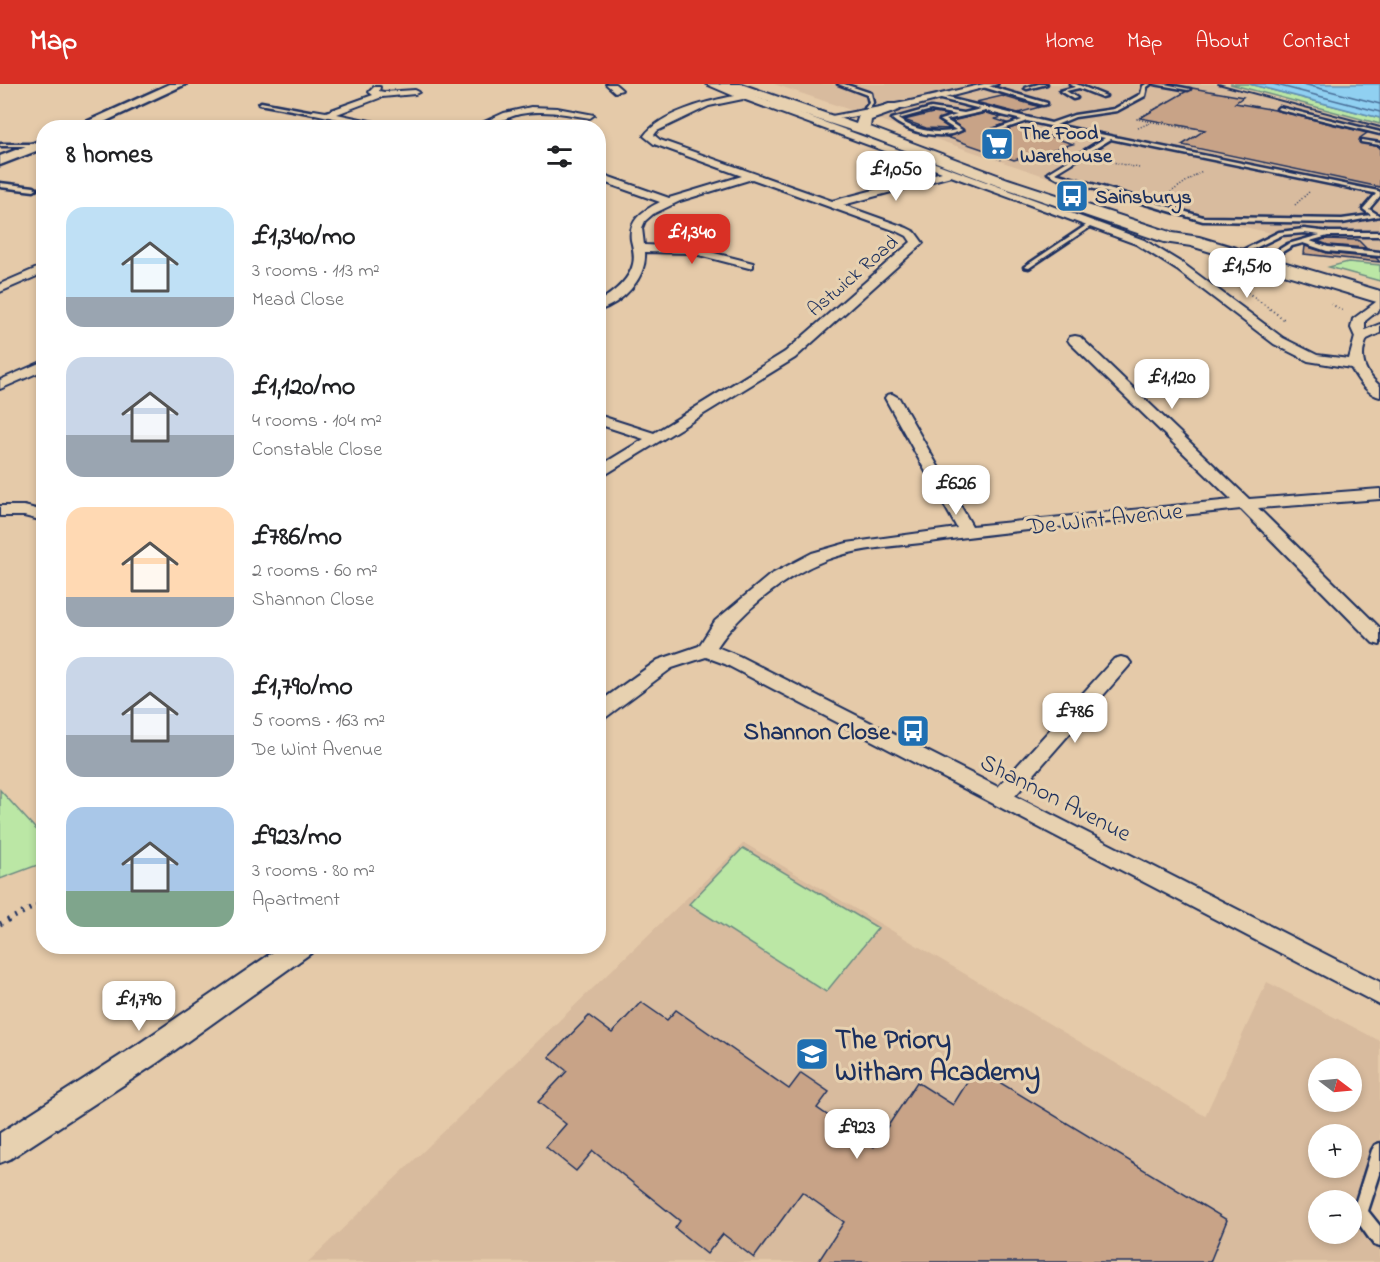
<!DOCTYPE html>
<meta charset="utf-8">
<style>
:root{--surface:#fff;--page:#f6f6f6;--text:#202124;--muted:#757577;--accent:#d93025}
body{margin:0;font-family:"Indie Flower",sans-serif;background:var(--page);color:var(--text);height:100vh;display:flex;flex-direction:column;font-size:22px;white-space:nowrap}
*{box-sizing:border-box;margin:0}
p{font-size:20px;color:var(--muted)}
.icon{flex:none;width:33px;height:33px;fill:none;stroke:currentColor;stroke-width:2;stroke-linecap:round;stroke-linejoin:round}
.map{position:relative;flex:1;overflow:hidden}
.sheet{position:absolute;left:36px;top:36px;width:570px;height:834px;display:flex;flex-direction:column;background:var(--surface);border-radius:24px;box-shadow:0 3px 9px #0003}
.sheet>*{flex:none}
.needle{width:39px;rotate:106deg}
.fabs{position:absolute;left:1308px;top:974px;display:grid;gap:12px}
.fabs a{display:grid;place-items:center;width:54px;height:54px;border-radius:50%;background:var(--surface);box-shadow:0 3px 9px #0003;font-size:30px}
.price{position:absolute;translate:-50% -51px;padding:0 14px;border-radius:12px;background:#fff;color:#222;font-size:20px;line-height:39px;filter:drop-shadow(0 2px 3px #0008)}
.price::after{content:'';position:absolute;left:50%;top:36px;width:18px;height:14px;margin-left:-9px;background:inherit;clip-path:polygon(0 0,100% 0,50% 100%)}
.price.current{background:var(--accent);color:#fff}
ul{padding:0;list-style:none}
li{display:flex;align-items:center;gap:18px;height:150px;padding:0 30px}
li span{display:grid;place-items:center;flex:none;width:168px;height:120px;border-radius:18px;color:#555}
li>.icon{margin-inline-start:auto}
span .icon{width:72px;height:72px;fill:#fffc;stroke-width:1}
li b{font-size:26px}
h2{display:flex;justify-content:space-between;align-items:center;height:72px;padding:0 30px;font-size:26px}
header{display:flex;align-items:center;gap:36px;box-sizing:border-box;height:84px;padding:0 30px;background:var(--accent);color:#fff}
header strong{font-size:28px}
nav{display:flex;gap:33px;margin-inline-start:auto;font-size:21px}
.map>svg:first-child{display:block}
.built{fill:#d8bb9e;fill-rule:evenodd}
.green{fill:#bbe7a5;stroke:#6b8b82;stroke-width:1.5}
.water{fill:#90d0f1;stroke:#6190b6;stroke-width:1.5}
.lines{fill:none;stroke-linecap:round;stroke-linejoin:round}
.shore{stroke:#4a6f99;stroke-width:1.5}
.building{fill:#c8a387;stroke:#1b2f5e;stroke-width:1.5}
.lane-casing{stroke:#1b2f5e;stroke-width:5}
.street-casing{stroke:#1b2f5e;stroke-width:4}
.secondary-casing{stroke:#1b2f5e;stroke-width:5}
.primary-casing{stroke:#1b2f5e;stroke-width:4}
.path-far2{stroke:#1b2f5e;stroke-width:1.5;stroke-dasharray:1 2;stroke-linecap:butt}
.path-far1{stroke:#1b2f5e;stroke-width:2;stroke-dasharray:1 3;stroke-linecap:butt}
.path{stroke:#1b2f5e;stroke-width:5;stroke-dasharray:2 6;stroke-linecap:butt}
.lane{fill:#e7d1b0;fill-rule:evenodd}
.street{fill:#e7d1b0;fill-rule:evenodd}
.secondary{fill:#e7d1b0;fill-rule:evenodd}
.primary{fill:#e7d1b0;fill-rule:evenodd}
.rail{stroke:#1b2f5e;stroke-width:2}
.labels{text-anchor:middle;stroke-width:6;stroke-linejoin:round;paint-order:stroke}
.far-poi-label{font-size:20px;font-weight:bold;fill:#1b2f5e;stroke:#e7d1b0;text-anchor:start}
.far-street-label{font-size:20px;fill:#1b2f5e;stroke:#e7d1b0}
.street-label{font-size:24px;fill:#1b2f5e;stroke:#e7d1b0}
.poi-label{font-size:24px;font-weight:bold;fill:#1b2f5e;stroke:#e7d1b0;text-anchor:end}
.near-poi-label{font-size:28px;font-weight:bold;fill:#1b2f5e;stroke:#e7d1b0;text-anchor:start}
</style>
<header>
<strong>Map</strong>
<nav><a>Home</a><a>Map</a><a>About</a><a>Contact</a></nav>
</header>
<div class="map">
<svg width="1380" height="1178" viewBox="0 0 1380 1178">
<rect width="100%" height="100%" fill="#e5caa9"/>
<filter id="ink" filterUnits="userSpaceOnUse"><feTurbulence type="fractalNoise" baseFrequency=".0167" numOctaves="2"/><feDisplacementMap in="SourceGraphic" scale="12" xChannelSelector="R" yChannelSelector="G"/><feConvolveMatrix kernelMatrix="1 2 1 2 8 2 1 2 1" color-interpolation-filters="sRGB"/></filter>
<g filter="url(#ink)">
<g class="built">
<path d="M774,0h441l165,44v134l-44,-3 -69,-27 -161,-35z"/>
<path d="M744,759l461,273 62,-134 113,59v108l-22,62 22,13v38h-1072zM1318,984h34v33h-34zM1318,1050h34v33h-34zM1318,1116h34v33h-34z"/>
</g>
<g class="green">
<path d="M1230,0h19l131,34v6z"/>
<path d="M1348,178l32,3v16l-51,-14z"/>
<path d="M0,706l44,48 -1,25 -43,16z"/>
<path d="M743,764l135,80 -52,64 -137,-88z"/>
</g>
<path class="water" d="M1249,0h131v34z"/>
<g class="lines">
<g class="shore">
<path d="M1273,0l107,28"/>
<path d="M1303,0l77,20"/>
</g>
</g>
<g class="building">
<path d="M1192,4l51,9 -8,6 40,7 92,23 -7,5 -1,4 21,5v40l-198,-42 23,-15 -65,-12z"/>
<path d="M1002,12l38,11 -22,6 -42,-11z"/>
<path d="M933,29l14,2 -9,6 12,8 -24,-1 -22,-8z"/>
<path d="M986,29l16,4 -7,2 12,4 -16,6 2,5 25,-8 55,18 -59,16 -67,-23 17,-6 -12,-10z"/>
<path d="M1325,155l33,1 8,8 -38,-3 -10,-4z"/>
<path d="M1305,162l22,7 49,5 4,4 -76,-8z"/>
<path d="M641,918l26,18 9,-10 113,79 12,-16 28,19 -12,16 57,39 43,-65 36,23 23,-37 251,152 -17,42h-392l26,-40 -42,-30 -48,66 -31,-24 -16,20 -32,-26 5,-7 -87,-70 -17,20 -30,-24 20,-23 -28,-22 29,-31 -18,-14 40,-41 23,17z"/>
</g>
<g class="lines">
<defs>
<g id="lane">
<path d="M838,0h6l27,9 2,10 -4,5h-4l4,-5 -2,-8z"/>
<path d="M1039,0h8l-20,5 -2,-1z"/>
<path d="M1070,0h6l30,12 -4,1 -23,-9 -13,3 11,7 -4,1 -13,-8 15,-4z"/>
<path d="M1146,0h5l-4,3 -2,9 -28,15 -42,6 -19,8 322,66 2,1v4l-11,13 11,7 -38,7 -139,-2 -146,-43 -9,-5 57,-35 -78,-17 -32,11 -2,-2 29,-10 -36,-9 -40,9 16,10c-20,11 -53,3 -70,-11l39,-11 33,5 17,-4 -44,-11 2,-2 112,27 23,-8 40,-6 27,-15 2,-8zM931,26l26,5 -17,5 16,10c-19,5 -42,0 -58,-11zM1111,55l263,54 2,1 -13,15 8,6 -29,4 -139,-2 -148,-44z"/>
<path d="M1154,0h10l26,5 -2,1z"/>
<path d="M985,1l62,18v1l-4,1 -60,-18z"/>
<path d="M261,18l53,10 2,1 -2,1 -55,-10z"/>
<path d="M1279,23l101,25v2l-103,-25z"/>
<path d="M1361,56l19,3v2l-19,-3z"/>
<path d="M0,60h38l2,1 -2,1h-38z"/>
<path d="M0,99l34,4 3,2 -3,2 -34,-4z"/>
<path d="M1091,138l3,2 -1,1 -64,43 -5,-1z"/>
<path d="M1304,145l25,3h51v4h-52l-18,5 18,6 52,5v4l-53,-5 -24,-8 -11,3 -43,26 -5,-1 44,-27 32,-9 -16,-2 -22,2 -58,28 -5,-1 60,-30z"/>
<path d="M1380,1059v31l-12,37 12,15v21l-6,-2 -22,-31 20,-64 3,-5z"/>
</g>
<g id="street">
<path d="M606,0h9l7,6 -7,2z"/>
<path d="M706,0h12l30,10 396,146 41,25 98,73 34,17 32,4 6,-22 -4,-9 2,-9 27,-20v10l-15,12v9l15,-6v9l-13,6c-9,20 -2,34 13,47v11c-13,-3 -23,-18 -29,-29l-43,-7 -34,-17 -97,-74 -41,-26 -185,-68 -108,29 64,23 8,4 8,11 -128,115 -197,121v-12l46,-28 -46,-15v-9l56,18 131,-81 126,-110 -4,-6 -8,-4 -147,-53 -72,22 -27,13 -8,7 -3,7 2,17 47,2 62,16v4l-4,1 -58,-15 -46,-1c2,26 -22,51 -47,59v-9c15,-9 31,-21 35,-38 2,-8 0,-16 -2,-24 -3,-20 13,-30 29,-38l-62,-22v-7l71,25 73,-22 -88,-32 -10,-8c16,-23 64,-35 90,-40zM743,15l199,73 -110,29 -172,-61 -6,-5 3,-4 52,-25z"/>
<path d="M984,0h14l-92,24 -81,13 -4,-3 85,-16z"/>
<path d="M374,3h6l-1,4 5,1 31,-2 4,2 -4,2 -33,3 -45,17 66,14h-22l-71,-15 4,-3 12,2 47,-17 -4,-3z"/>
<path d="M531,23l26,1 37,7 -4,3c-23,-4 -47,-9 -70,-4 -17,4 -31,14 -49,14l33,-15z"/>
<path d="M44,181v8l-44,19v-8z"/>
<path d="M1075,252l5,1 169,162 131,-10v10l-122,9 122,120v17l-7,-2 -132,-134c-101,11 -203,18 -304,32 -36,5 -77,6 -111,19 -40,15 -86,52 -109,87l22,9 259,131 116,-128 7,-2 7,2 3,4 -3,4 -113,129 365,186v23l-655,-341 -19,-7 -34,11 -67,50 -7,2v-17l60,-43 41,-14 16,-25 55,-46 42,-22 35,-10 110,-15 -72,-130 2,-3 5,-1 7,4 73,128 260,-26 -162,-157 -2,-3 2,-3z"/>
<path d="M44,277v9l-44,19v-9z"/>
<path d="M0,422h24l20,5v10l-20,-5h-24z"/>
<path d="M282,862h32l-3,7 -154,110 -147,96 -10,4v-30l137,-88z"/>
</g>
<g id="secondary">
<path d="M170,0h16l-95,44h-18z"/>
<path d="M44,55v9l-44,17v-9z"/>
</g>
<path id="primary" d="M720,0h21l115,40 3,-9 30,-11h10l2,3 -2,3 -28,10 -1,7 138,52 165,54 26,4 181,54v12l-189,-57 -27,-4 -168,-57 -136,-52 -87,-28 -3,-3 -48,-15z"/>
</defs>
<use href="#lane" class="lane-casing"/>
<use href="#street" class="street-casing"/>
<use href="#secondary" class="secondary-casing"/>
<use href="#primary" class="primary-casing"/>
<g class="path-far2">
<path d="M1169,17l-32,18 54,10"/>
<path d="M1138,44l14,-6"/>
<path d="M986,70l16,6"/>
<path d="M1103,76l36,8"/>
<path d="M1168,110l34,-23"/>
<path d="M1295,121l14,-13"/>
</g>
<g class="path-far1">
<path d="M1228,194l57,42"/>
<path d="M1331,220l13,7"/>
</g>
<path class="path" d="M0,840l44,-22"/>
<use href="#lane" class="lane"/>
<use href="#street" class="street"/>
<use href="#secondary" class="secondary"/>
<use href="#primary" class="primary"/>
<path class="rail" d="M1218,0l162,43"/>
</g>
</g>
<defs>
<symbol id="supermarket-square" viewBox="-11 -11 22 22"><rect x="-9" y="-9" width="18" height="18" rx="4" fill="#1f6fb2" stroke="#e7d1b0"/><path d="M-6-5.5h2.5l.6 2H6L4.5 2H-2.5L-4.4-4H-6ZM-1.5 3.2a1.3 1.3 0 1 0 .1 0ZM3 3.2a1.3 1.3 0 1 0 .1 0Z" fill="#fff"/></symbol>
<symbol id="bus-square" viewBox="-11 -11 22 22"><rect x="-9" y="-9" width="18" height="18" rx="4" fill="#1f6fb2" stroke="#e7d1b0"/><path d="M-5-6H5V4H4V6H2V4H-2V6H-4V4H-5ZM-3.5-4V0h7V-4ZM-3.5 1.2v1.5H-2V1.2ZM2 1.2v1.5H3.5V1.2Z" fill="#fff"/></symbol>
<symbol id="school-square" viewBox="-11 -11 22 22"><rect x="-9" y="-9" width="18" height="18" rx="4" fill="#1f6fb2" stroke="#e7d1b0"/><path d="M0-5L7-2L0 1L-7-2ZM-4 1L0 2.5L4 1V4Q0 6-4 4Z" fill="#fff"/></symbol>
</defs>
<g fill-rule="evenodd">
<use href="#supermarket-square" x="978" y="41" width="38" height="38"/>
<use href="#bus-square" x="1053" y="93" width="38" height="38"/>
<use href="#bus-square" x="894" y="628" width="38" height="38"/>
<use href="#school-square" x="793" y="951" width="38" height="38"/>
</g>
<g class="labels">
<g class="far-poi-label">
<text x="1020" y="55">The Food<tspan x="1020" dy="23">Warehouse</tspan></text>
<text x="1095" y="119">Sainsburys</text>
</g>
<g class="far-street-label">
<text transform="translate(852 191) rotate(-41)" y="7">Astwick Road</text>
</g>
<g class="street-label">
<text transform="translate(1105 434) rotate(-6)" y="8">De Wint Avenue</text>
<text transform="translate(1056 713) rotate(27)" y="8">Shannon Avenue</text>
</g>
<g class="poi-label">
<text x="890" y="655">Shannon Close</text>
</g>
<g class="near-poi-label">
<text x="835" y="964">The Priory<tspan x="835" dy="32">Witham Academy</tspan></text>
</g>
</g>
</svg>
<div class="fabs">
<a><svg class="needle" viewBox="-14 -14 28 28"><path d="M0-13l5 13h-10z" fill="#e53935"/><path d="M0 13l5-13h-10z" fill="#757577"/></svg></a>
<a>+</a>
<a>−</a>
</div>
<b class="price" style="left:896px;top:118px">£1,050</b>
<b class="price current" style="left:692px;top:181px">£1,340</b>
<b class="price" style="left:1247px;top:215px">£1,510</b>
<b class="price" style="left:1172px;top:326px">£1,120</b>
<b class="price" style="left:956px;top:432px">£626</b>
<b class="price" style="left:1075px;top:660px">£786</b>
<b class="price" style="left:139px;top:948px">£1,790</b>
<b class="price" style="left:857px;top:1076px">£923</b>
<section class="sheet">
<h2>8 homes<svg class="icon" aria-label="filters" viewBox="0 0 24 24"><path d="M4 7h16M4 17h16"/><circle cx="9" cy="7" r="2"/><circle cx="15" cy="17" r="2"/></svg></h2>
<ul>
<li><span style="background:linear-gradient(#bfe0f5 75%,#9aa5b1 0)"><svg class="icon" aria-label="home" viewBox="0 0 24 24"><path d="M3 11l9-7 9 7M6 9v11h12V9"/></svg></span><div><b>£1,340/mo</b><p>3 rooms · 113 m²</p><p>Mead Close</p></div></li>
<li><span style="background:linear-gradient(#c9d6e8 65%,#9aa5b1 0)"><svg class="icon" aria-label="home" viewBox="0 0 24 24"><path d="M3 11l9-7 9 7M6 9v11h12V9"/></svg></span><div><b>£1,120/mo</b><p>4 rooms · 104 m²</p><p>Constable Close</p></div></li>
<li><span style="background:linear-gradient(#ffd9b3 75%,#9aa5b1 0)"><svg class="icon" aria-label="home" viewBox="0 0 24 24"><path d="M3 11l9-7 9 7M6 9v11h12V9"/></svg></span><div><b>£786/mo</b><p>2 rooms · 60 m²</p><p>Shannon Close</p></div></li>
<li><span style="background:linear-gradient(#c9d6e8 65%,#9aa5b1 0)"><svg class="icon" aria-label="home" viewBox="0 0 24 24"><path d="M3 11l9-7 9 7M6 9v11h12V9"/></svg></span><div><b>£1,790/mo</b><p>5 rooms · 163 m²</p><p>De Wint Avenue</p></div></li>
<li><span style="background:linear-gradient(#a9c7e8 70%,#7fa58c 0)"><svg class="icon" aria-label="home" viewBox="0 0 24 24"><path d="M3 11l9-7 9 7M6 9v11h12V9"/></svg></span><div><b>£923/mo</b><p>3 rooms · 80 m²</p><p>Apartment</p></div></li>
</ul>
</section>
</div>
